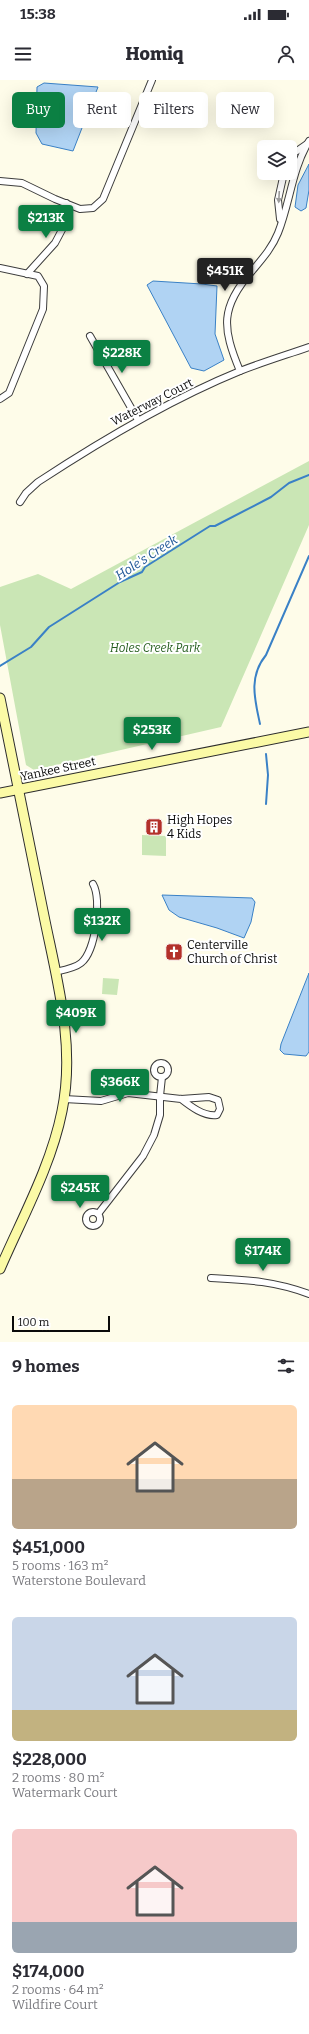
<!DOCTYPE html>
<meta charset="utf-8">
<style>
:root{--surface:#fff;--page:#f2f2f3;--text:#2b2b33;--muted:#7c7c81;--accent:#0b8043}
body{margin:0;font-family:Bitter,serif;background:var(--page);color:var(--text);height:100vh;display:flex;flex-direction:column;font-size:15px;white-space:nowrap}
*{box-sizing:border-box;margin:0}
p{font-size:13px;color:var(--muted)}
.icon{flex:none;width:22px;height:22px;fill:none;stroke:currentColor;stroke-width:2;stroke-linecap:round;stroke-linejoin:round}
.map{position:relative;height:1262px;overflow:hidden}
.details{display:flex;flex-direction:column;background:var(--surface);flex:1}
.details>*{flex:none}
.guide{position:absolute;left:12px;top:12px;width:285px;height:36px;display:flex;gap:8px}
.controls{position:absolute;left:257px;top:60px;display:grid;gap:8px}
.controls a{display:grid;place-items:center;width:40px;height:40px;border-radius:6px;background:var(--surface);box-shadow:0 4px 16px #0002;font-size:20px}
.scale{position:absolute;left:12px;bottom:10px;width:98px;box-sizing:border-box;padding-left:4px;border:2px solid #0a0a0a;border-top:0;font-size:11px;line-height:14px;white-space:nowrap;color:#0a0a0a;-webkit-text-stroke:3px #fff;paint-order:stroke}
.price{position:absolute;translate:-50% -34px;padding:0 9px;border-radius:4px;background:var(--accent);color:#fff;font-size:13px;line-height:26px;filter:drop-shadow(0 1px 2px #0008)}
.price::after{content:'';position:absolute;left:50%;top:24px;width:12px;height:9px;margin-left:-6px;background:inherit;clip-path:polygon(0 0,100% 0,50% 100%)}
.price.active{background:#222;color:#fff}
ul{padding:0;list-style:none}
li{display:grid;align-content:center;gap:8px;height:212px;padding:0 12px}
li span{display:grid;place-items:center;height:124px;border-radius:6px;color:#555}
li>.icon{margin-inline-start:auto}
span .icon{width:72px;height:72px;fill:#fffc;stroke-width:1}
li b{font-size:17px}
h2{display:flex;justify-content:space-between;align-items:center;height:48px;padding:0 12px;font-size:17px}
.pill{padding:0 14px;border-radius:6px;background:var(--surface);box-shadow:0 4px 16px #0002;font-size:14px;line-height:36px}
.pill.active{background:var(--accent);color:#fff}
.status{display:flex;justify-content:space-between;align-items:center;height:28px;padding:0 20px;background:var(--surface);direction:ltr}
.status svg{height:11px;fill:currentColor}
header{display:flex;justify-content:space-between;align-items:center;height:52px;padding:0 12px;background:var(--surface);font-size:18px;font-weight:800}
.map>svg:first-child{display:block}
.green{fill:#cae6b5}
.water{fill:#b0d3f3;stroke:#3a81c6}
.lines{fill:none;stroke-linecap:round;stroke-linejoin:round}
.stream{stroke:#3a81c6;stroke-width:2}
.street-casing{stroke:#3d3d3d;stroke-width:8}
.secondary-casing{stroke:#2c2c2c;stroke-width:11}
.street{stroke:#fff;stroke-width:6}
.secondary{stroke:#fbfaa6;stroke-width:9}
.oneway{fill:#9d9d9d}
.labels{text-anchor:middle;stroke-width:4;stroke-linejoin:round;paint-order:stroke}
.street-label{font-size:12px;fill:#0a0a0a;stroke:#fff}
.park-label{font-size:12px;font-style:italic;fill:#265e1f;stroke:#fff}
.poi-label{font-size:12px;fill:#0a0a0a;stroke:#fff;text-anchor:start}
.water-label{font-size:13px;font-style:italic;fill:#1b5495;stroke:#fff}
</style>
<div class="status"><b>15:38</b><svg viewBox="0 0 49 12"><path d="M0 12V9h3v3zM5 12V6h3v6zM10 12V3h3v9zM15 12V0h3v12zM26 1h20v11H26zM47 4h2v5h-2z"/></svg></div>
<header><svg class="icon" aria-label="menu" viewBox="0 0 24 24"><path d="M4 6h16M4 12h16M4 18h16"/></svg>Homiq<svg class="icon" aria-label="person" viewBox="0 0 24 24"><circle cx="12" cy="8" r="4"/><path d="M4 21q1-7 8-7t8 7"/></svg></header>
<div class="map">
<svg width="309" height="1262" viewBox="0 0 309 1262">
<rect width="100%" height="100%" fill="#fefce9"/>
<g class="green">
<path d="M309,381v64l-88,202 -187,43 -8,-5 -26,-140v-38l38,-13 33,15z"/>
<path d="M142,755l24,1v20l-24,-1z"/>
<path d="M103,898l16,1 -2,16 -15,-1z"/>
</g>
<g class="water">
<path d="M44,3l54,4 -25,64 -31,-7 -6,-11 1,-46z"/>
<path d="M309,84v26l-3,18 -5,3 -6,-4 3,-22z"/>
<path d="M153,201l49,3 15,2 -2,48 9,26 -20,11 -13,-3 -44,-83z"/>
<path d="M162,815l90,3 3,4 -4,20 -7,16 -27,-10 -38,-11 -10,-7z"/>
<path d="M309,893v79l-3,4 -22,-2 -4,-4 1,-6z"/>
</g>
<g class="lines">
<g class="stream">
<path d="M0,586l31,-19 18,-20 71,-45 22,-10 3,-5 65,-41h5l56,-29 18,-14 20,-8"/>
<path d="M260,644c-5,-24 -12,-47 6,-69l43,-99"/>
<path d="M266,674l2,21 -2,29"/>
</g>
<defs>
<g id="street">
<path d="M290,80l4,-7 13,-9"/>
<path d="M0,101l22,2 33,16 25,10 13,-1 10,-9 49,-119"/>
<path d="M280,139l-2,-19 6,-27"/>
<path d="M0,188l38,8 6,10 -1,23 -34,84 -9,6"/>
<path d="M27,194l28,-31 9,-17 2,-23"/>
<path d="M90,256l48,84"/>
<path d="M240,291c-18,-43 -20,-64 12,-100 10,-12 20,-23 26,-38 12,-30 14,-64 31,-92"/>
<path d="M20,422l6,-9 12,-11c64,-42 131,-82 202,-111 23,-9 46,-16 69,-24"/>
<path d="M55,892c9,-2 20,-4 26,-9 15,-12 21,-64 12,-79"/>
<circle cx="161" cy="990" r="7"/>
<path d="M64,1019l37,2 27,-8 53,6 28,-2 9,3 2,9 -3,6c-13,2 -27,-9 -36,-16"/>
<circle cx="93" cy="1139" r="7"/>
<path d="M98,1134l45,-58 11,-21 6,-20v-19l2,-19"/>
<path d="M211,1198c36,2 63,3 98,16"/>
</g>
<g id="secondary">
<path d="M0,618c15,71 29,142 43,213 13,66 33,133 19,200 -11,55 -40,107 -62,158"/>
<path d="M0,713l309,-61"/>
</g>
</defs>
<use href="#street" class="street-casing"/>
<use href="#secondary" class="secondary-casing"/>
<use href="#street" class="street"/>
<use href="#secondary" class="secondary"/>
</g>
<defs><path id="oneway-solid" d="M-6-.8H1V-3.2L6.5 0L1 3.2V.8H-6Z"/></defs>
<use class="oneway" href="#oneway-solid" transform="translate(279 117) rotate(93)"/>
<defs>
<symbol id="building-square" viewBox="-11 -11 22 22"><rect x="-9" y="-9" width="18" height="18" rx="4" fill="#b3302a" stroke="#fff"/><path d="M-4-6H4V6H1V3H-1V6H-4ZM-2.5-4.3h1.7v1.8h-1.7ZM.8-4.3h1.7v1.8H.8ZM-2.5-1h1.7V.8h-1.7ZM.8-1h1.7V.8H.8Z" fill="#fff"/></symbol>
<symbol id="church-square" viewBox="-11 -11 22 22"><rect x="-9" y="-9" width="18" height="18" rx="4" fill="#b3302a" stroke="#fff"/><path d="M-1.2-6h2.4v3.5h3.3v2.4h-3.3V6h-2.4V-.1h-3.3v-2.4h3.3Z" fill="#fff"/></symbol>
</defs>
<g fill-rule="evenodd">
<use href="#building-square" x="144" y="737" width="20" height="20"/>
<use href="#church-square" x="164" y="862" width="20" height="20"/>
</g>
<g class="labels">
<g class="street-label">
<text transform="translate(152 322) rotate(-27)" y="4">Waterway Court</text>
<text transform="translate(58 689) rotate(-12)" y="4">Yankee Street</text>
</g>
<g class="park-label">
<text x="155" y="572">Holes Creek Park</text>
</g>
<g class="poi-label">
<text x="167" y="744">High Hopes<tspan x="167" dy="14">4 Kids</tspan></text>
<text x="187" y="869">Centerville<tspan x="187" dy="14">Church of Christ</tspan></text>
</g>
<g class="water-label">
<text transform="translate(146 477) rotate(-33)" y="5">Hole's Creek</text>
</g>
</g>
</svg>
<div class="controls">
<a><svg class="icon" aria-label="layers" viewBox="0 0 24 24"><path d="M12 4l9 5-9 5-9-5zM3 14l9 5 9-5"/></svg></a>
</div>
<div class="scale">100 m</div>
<b class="price" style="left:46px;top:159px">$213K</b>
<b class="price active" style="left:225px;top:212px">$451K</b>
<b class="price" style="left:122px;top:294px">$228K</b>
<b class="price" style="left:152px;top:671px">$253K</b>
<b class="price" style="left:102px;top:862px">$132K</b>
<b class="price" style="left:76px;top:954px">$409K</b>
<b class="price" style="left:120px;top:1023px">$366K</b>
<b class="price" style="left:80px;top:1129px">$245K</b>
<b class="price" style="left:263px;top:1192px">$174K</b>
<div class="guide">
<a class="pill active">Buy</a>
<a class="pill">Rent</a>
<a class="pill">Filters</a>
<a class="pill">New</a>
</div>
</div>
<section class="details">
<h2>9 homes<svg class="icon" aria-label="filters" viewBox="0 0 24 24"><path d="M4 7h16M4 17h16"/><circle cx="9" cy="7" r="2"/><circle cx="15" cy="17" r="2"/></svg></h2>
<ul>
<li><span style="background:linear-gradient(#ffd9b3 60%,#b9a48a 0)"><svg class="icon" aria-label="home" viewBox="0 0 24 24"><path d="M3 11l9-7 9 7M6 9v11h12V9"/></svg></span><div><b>$451,000</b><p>5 rooms · 163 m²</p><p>Waterstone Boulevard</p></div></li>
<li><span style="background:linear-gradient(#c9d6e8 75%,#c2b280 0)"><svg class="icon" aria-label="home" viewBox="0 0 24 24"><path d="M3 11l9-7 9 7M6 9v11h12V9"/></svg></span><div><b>$228,000</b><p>2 rooms · 80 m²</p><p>Watermark Court</p></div></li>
<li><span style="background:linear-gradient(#f6c9c9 75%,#9aa5b1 0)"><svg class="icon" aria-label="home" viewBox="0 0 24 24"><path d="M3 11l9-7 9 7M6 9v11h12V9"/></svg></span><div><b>$174,000</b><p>2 rooms · 64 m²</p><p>Wildfire Court</p></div></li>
</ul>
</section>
